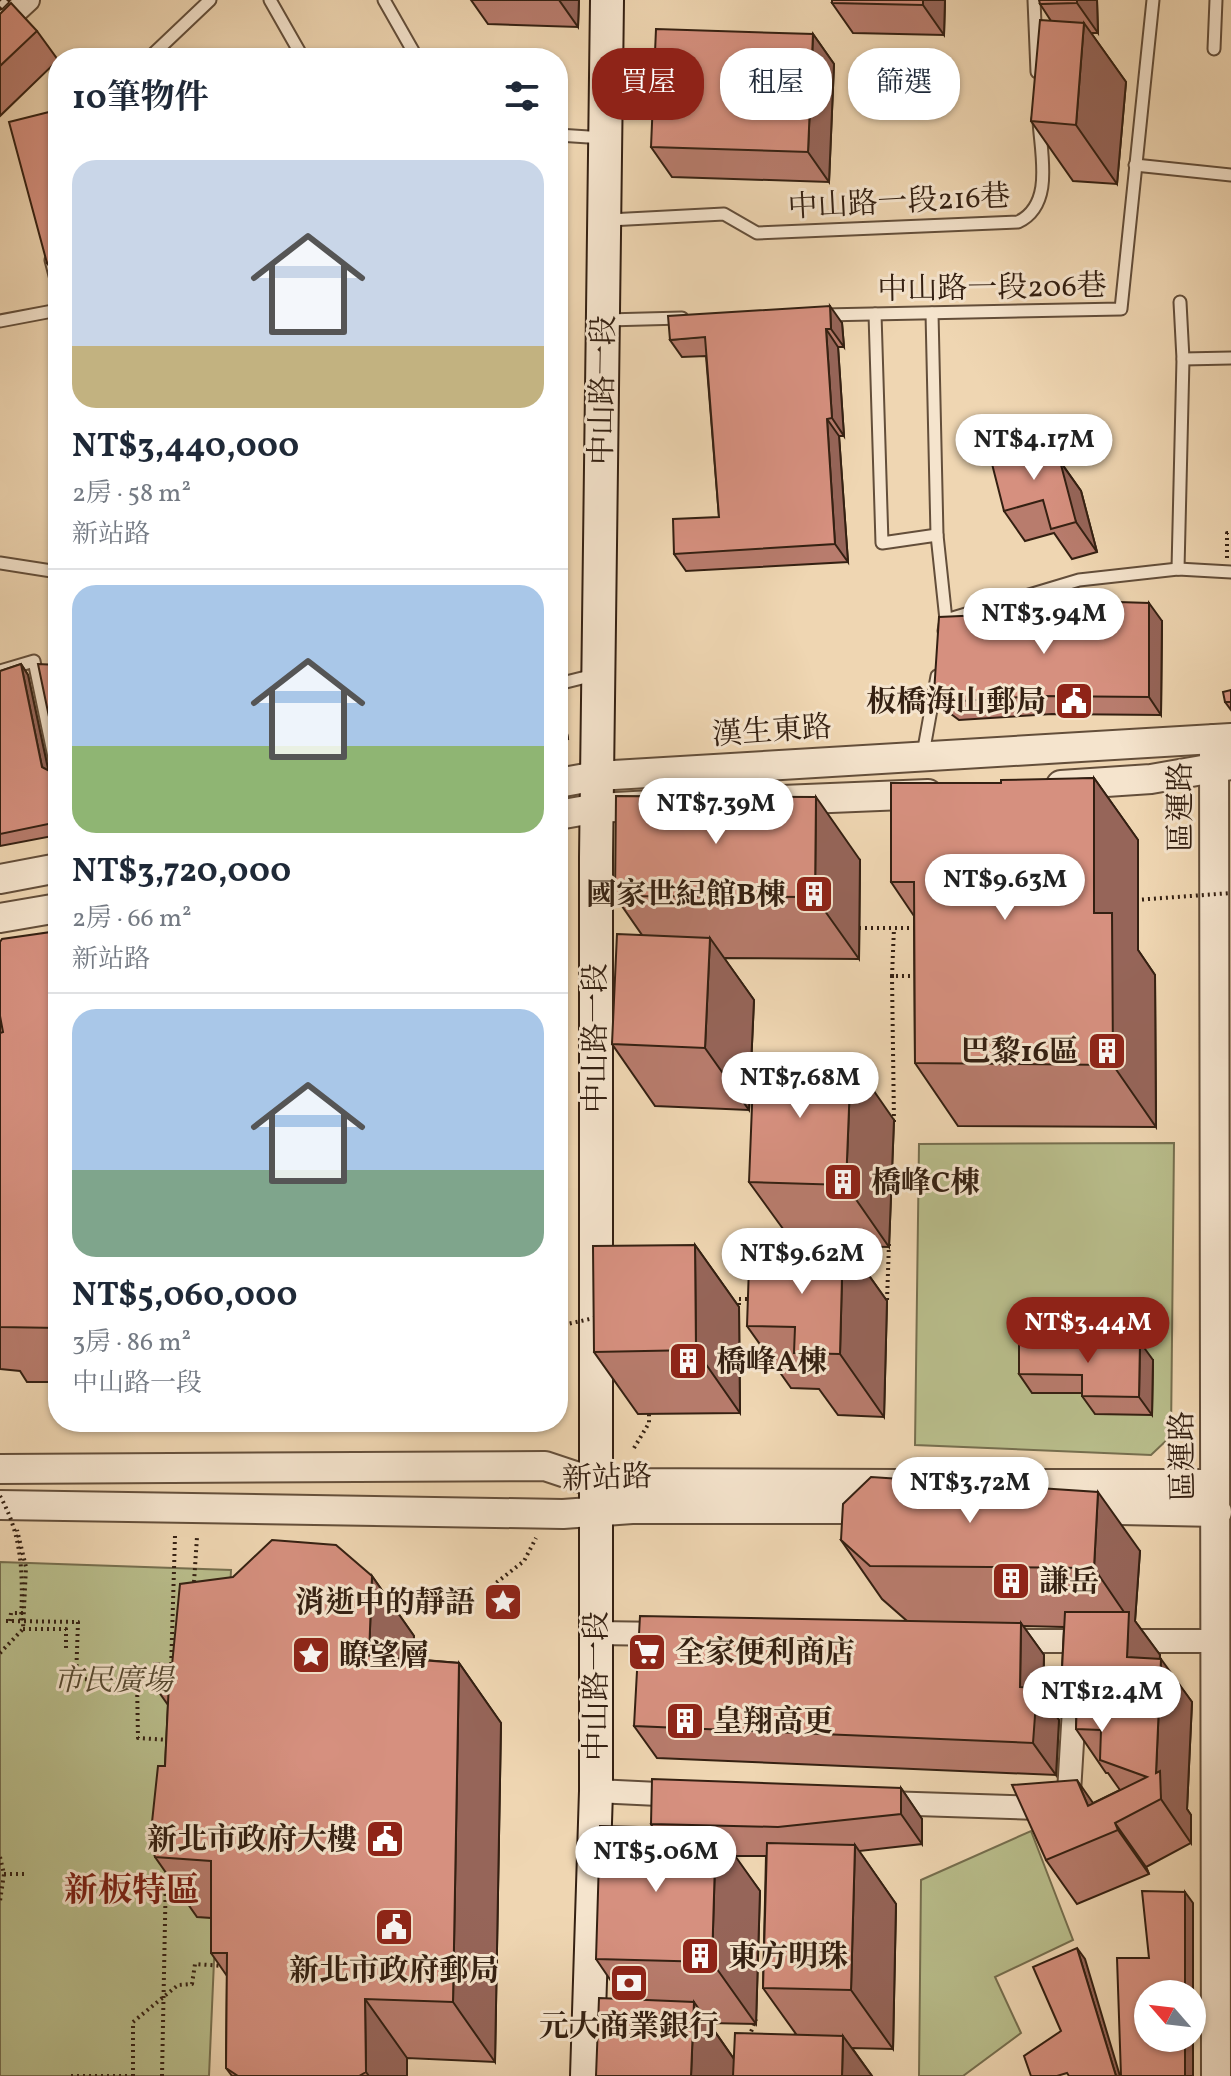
<!DOCTYPE html>
<html lang="zh-TW">
<meta charset="utf-8">
<style>
:root{--surface:#fff;--page:#f2f2f3;--text:#1f2937;--muted:#747a83;--line:#e0e1e3;--accent:#8f2418}
body{margin:0;font-family:Vollkorn,"Noto Serif TC",serif;background:var(--page);color:var(--text);height:100vh;display:flex;flex-direction:column;font-size:30px;white-space:nowrap}
*{box-sizing:border-box;margin:0}
p{font-size:26px;color:var(--muted)}
.icon{flex:none;width:44px;height:44px;fill:none;stroke:currentColor;stroke-width:2;stroke-linecap:round;stroke-linejoin:round}
.map{position:relative;flex:1;overflow:hidden}
.drawer{position:absolute;left:48px;top:48px;width:520px;height:1384px;display:flex;flex-direction:column;background:var(--surface);border-radius:32px;box-shadow:0 2px 6px #0004}
.drawer>*{flex:none}
.hud{position:absolute;left:592px;top:48px;width:518px;height:72px;display:flex;gap:16px}
.needle{width:52px;rotate:298deg}
.controls{position:absolute;left:1134px;top:1980px;display:grid;gap:16px}
.controls a{display:grid;place-items:center;width:72px;height:72px;border-radius:50%;background:var(--surface);box-shadow:0 2px 6px #0004;font-size:40px}
.price{position:absolute;translate:-50% -68px;padding:0 18px;border-radius:28px;background:#fff;color:#222;font-size:26px;line-height:52px;filter:drop-shadow(0 2px 4px #0008)}
.price::after{content:'';position:absolute;left:50%;top:48px;width:24px;height:18px;margin-left:-12px;background:inherit;clip-path:polygon(0 0,100% 0,50% 100%)}
.price.current{background:var(--accent);color:#fff}
ul{padding:0;list-style:none}
li{display:grid;align-content:center;gap:16px;height:424px;padding:0 24px}
li+li{border-top:2px solid var(--line)}
li span{display:grid;place-items:center;height:248px;border-radius:24px;color:#555}
li>.icon{margin-inline-start:auto}
span .icon{width:144px;height:144px;fill:#fffc;stroke-width:1}
li b{font-size:34px}
h2{display:flex;justify-content:space-between;align-items:center;height:96px;padding:0 24px;font-size:34px}
.chip{padding:0 28px;border-radius:32px;background:var(--surface);box-shadow:0 2px 6px #0004;font-size:28px;line-height:72px}
.chip.current{background:var(--accent);color:#fff}
.map>svg:first-child{display:block}
.green{fill:#b9be8c;stroke:#766f4f;stroke-width:2}
.lines{fill:none;stroke-linecap:round;stroke-linejoin:round}
.service-casing{stroke:#634e3a;stroke-width:15}
.minor-casing{stroke:#634e3a;stroke-width:26}
.tertiary-casing{stroke:#634e3a;stroke-width:32}
.secondary-casing{stroke:#342012;stroke-width:36}
.path{stroke:#342012;stroke-width:4;stroke-dasharray:2 4;stroke-linecap:butt}
.service{stroke:#f5e4cd;stroke-width:11}
.minor{stroke:#f5e4cd;stroke-width:22}
.tertiary{stroke:#f5e4cd;stroke-width:28}
.secondary{stroke:#f5e4cd;stroke-width:32}
.rail-casing{stroke:#342012;stroke-width:9}
.rail{stroke:#f5e4cd;stroke-width:6;stroke-dasharray:18;stroke-linecap:butt}
.path-bridge{stroke:#342012;stroke-width:4;stroke-dasharray:2 4;stroke-linecap:butt}
.wall{fill:#b87c6d;stroke:#342012;stroke-width:2;fill-rule:evenodd}
.shaded-wall{fill:#966559;stroke:#342012;stroke-width:2}
.building{fill:#d6907f;stroke:#342012;stroke-width:2}
.labels{text-anchor:middle;stroke-width:6;stroke-linejoin:round;paint-order:stroke}
.street-label{font-size:30px;fill:#342012;stroke:#f5e4cd}
.poi-label{font-size:30px;font-weight:bold;fill:#342012;stroke:#f5e4cd;text-anchor:start}
.park-label{font-size:30px;font-style:italic;fill:#554830;stroke:#f5e4cd}
.quarter-label{font-size:34px;font-weight:bold;fill:#7a1f14;stroke:#f5e4cd}
</style>
<div class="map">
<svg width="1231" height="2076" viewBox="0 0 1231 2076">
<rect width="100%" height="100%" fill="#efd6b2"/>
<filter id="stains"><feTurbulence type="fractalNoise" baseFrequency=".0025" numOctaves="4"/><feColorMatrix values="0 0 0 0 .2 0 0 0 0 .09 0 0 0 0 .02 0 0 0 .5 -.17"/></filter>
<radialGradient id="worn" r=".72"><stop offset=".6" stop-color="#630" stop-opacity="0"/><stop offset="1" stop-color="#630" stop-opacity=".3"/></radialGradient>
<g class="green">
<path d="M1174,1143l-3,293 -20,19 -236,-10 4,-301z"/>
<path d="M0,1562l231,8 -22,506h-209z"/>
<path d="M1031,1831l42,109 -78,37 26,56 -58,43h-44l2,-196z"/>
</g>
<g class="lines">
<defs>
<g id="service">
<path d="M270,0l33,58"/>
<path d="M384,0l33,58"/>
<path d="M1034,0l3,72"/>
<path d="M1214,49l2,-49"/>
<path d="M149,58l61,-58"/>
<path d="M558,135l46,3"/>
<path d="M1135,165l96,10"/>
<path d="M609,220l115,-6 33,19 261,-11c36,-17 23,-67 21,-101"/>
<path d="M51,260l7,27"/>
<path d="M932,313l5,222 9,85 -2,11"/>
<path d="M875,314l7,229 55,-8"/>
<path d="M823,315l298,-6 32,-309"/>
<path d="M607,320l75,-2"/>
<path d="M0,321l58,-11"/>
<path d="M1183,359l48,-1"/>
<path d="M0,563l58,9"/>
<path d="M1178,569l5,-210 -3,-57"/>
<path d="M946,620l133,-40 99,-11 53,3"/>
<path d="M0,671l34,-10 24,115"/>
<path d="M558,684l36,-9"/>
<path d="M923,754l14,-78"/>
</g>
<g id="minor">
<path d="M0,26l28,-26"/>
<path d="M596,1633l71,1"/>
<path d="M1005,1641h210"/>
<path d="M596,1791l83,4"/>
<path d="M885,1803l183,6 9,-150"/>
</g>
<g id="tertiary">
<path d="M1214,739l2,1337"/>
<path d="M558,783l39,-7 634,-38"/>
<path d="M1061,785l90,-6 80,-14"/>
<path d="M782,800l146,-6"/>
<path d="M558,815l40,-7 54,-3"/>
<path d="M0,879l58,-11"/>
<path d="M0,918l58,-10"/>
<path d="M0,1469l545,-3 51,17 304,1"/>
<path d="M946,1484h269"/>
<path d="M0,1505l563,9 69,-5h247"/>
<path d="M1072,1509l145,3"/>
</g>
<path id="secondary" d="M587,2076l9,-285v-934l11,-857"/>
</defs>
<use href="#service" class="service-casing"/>
<use href="#minor" class="minor-casing"/>
<use href="#tertiary" class="tertiary-casing"/>
<use href="#secondary" class="secondary-casing"/>
<g class="path">
<path d="M1227,558v-25h4"/>
<path d="M859,928h59"/>
<path d="M892,976l2,-48"/>
<path d="M558,990l9,-1"/>
<path d="M894,1122l-2,-146h25"/>
<path d="M882,1301h5l2,-58"/>
<path d="M735,1307h4v-8h15"/>
<path d="M634,1448l15,-25v-12"/>
<path d="M194,1582l3,-45"/>
<path d="M487,1590l37,-29 12,-23"/>
<path d="M10,1621l1,-8h13"/>
<path d="M23,1629h43v23"/>
<path d="M0,1653l23,-24 3,-62 -9,-37"/>
<path d="M171,1670l4,-134"/>
<path d="M0,1857l4,17 -4,27"/>
<path d="M4,1874h20"/>
<path d="M749,2037l7,-18"/>
<path d="M71,2076h57"/>
<path d="M162,2076l4,-206"/>
</g>
<use href="#service" class="service"/>
<use href="#minor" class="minor"/>
<use href="#tertiary" class="tertiary"/>
<use href="#secondary" class="secondary"/>
<defs>
<path id="rail" d="M0,6l6,-6"/>
</defs>
<use href="#rail" class="rail-casing"/>
<use href="#rail" class="rail"/>
<g class="path-bridge">
<path d="M1136,900l95,-7"/>
<path d="M558,1326l41,-9"/>
<path d="M0,1496c23,41 23,80 21,125"/>
<path d="M6,1621l72,1 -2,57 61,2 1,57 33,2"/>
<path d="M133,2076v-54l45,-37 14,-1 3,-20 28,2"/>
</g>
</g>
<g class="wall">
<path d="M471,0h108l-1,27 -90,-3z"/>
<path d="M945,0l-1,35 -91,-2 -21,-30z"/>
<path d="M1097,0l1,33h-7l35,49 -9,102 -44,-3 -42,-60 20,-100 -11,-17z"/>
<path d="M0,14l37,17 21,29 -58,56z"/>
<path d="M813,34l21,30 -5,118 -157,-5 -21,-30z"/>
<path d="M49,112l9,13v154l-11,-16z"/>
<path d="M842,323l2,24h-6l6,89h-5l9,126 -162,9 -12,-17 45,-37 -13,-161 -24,1 -12,-17z"/>
<path d="M1060,461l21,30 16,61 -25,7 -18,-26 -29,8 -21,-30z"/>
<path d="M1031,613l3,5 128,3 -1,94 -109,-1 -93,6 -12,-9 -13,-18z"/>
<path d="M21,664l7,11 20,95 5,3 5,-8v70l-58,11v-175z"/>
<path d="M1231,690v20l-6,-8z"/>
<path d="M558,695l3,4 7,40 -10,1z"/>
<path d="M1094,778l44,62v110l17,25 1,152 -198,-1 -43,-63 -1,-147 -23,-34 110,-99z"/>
<path d="M860,860l-1,99 -135,-1 30,42 -5,110 -94,-4 -43,-62 30,-109 -27,-39z"/>
<path d="M58,931v451h-31l-7,-11 -20,-2v-427z"/>
<path d="M894,1120l-5,127 -41,-1 39,55 -3,116 -46,-2 -19,-26 -28,-1 -44,-62 46,-59 1,-23 -45,-62z"/>
<path d="M695,1245l44,62 1,106 -102,1 -44,-62z"/>
<path d="M1153,1360l-1,55 -57,-1 -13,-18v-3h-50l-13,-19z"/>
<path d="M841,1540l299,11 -5,70 25,34 -1,3 33,44 -5,107 4,6v28l-45,24 3,7 -72,30 -31,-44 47,-57 27,-13 -12,-17h-2l-30,-44 1,-38 -15,-22 2,-42 -41,-1 21,29 -1,42 16,23 -3,55 -399,-17 -23,-32 273,-105 -25,-22z"/>
<path d="M372,1576l42,60 -1,23 46,4 42,60 -6,339 -88,-4v18h-175l-6,-8 1,-92 -16,-23v-35l-14,-1 -42,-60 10,-91 3,-61 -17,-24 21,-16z"/>
<path d="M901,1788l21,31v25l-63,7 37,53 -3,145 -41,-1 20,28h-276l28,-76 -28,-41 57,-131 -2,-4zM734,1856h32l-3,132 33,46 -62,25 -25,-36 47,1 4,-133z"/>
</g>
<g class="shaded-wall">
<path d="M559,0h20l-1,27z"/>
<path d="M923,0h22l-1,35 -21,-30z"/>
<path d="M1077,0h20l1,33 -21,-30z"/>
<path d="M1084,23l42,59 -9,102 -41,-59z"/>
<path d="M813,34l21,30 -5,118 -21,-30z"/>
<path d="M49,112l9,13v24z"/>
<path d="M830,306l12,17 2,24 -13,-18z"/>
<path d="M826,329l12,18 6,89 -12,-18z"/>
<path d="M827,419l12,17 9,126 -13,-18z"/>
<path d="M1044,439l37,52 16,61 -21,-30 -26,-58z"/>
<path d="M1149,603l13,18 -1,94 -12,-18z"/>
<path d="M21,664l7,11 22,103 -8,-11z"/>
<path d="M558,695l3,4 7,40 -7,-11 -3,-14z"/>
<path d="M1094,778l44,62v110l17,25 1,152 -43,-62 -19,-152z"/>
<path d="M816,797l44,63 -1,99 -44,-62z"/>
<path d="M710,938l44,62 -5,110 -44,-62z"/>
<path d="M851,1058l43,62 -5,127 -43,-62z"/>
<path d="M843,1239l44,62 -3,116 -44,-63z"/>
<path d="M695,1245l44,62 1,106 -44,-63z"/>
<path d="M1140,1342l13,18 -1,55 -13,-18z"/>
<path d="M1098,1492l42,59 -5,70 25,34 -3,46 -30,-44 1,-39 -34,-50z"/>
<path d="M372,1576l42,60 -4,79 -41,-59z"/>
<path d="M1021,1623l23,32 -1,42 16,23 -3,55 -23,-32 -13,-56z"/>
<path d="M1161,1659l31,43 -5,107 4,6v28l-30,-44 -5,-26z"/>
<path d="M459,1663l42,60 -6,339 -42,-60z"/>
<path d="M1077,1780l30,43 -19,-17z"/>
<path d="M901,1788l21,31v25l-21,-30z"/>
<path d="M1115,1823l31,44 3,7 -31,-44z"/>
<path d="M716,1829l44,62 -4,133 -44,-62z"/>
<path d="M855,1845l41,59 -3,145 -42,-59z"/>
<path d="M1185,1892l8,11v173h-8v-38h7v-44h-7z"/>
<path d="M1077,1948l8,11 35,117h-4z"/>
<path d="M365,1999l42,59v18h-38l-3,-4z"/>
<path d="M694,2002l42,60 -1,14h-44z"/>
<path d="M843,2036l29,40h-30z"/>
</g>
<g class="building">
<path d="M832,0h91v5l-91,-2z"/>
<path d="M1039,0h38v3l-37,1z"/>
<path d="M11,3l26,28 -37,35v-52z"/>
<path d="M1040,20l44,3 -8,102 -45,-4z"/>
<path d="M656,29l157,5 -5,118 -157,-5z"/>
<path d="M49,112l9,37v112l-11,2 -38,-141z"/>
<path d="M830,306l1,23h-5l6,89 -5,1 8,125 -161,10 -1,-35 46,-2 -14,-180 -35,3 -2,-24z"/>
<path d="M1044,439l6,25 10,-3 16,61 -25,7 -8,-29 -39,11 -13,-51 19,-5 -2,-6z"/>
<path d="M1118,602l31,1v94l-110,-1 -93,6 -12,-9 5,-76 92,-4v5h58l1,-8 27,1z"/>
<path d="M21,664l21,103 11,6 5,-8v57l-58,12v-163z"/>
<path d="M38,664l20,1v95z"/>
<path d="M1231,690v12h-6l-2,-10z"/>
<path d="M1094,778v135h18l1,152 -198,-2 -1,-181h-23v-99h110v-3z"/>
<path d="M616,796l200,1 -1,100 -200,-1z"/>
<path d="M58,931v397l-58,-1v-294l3,-1 -3,-16v-74l2,-3z"/>
<path d="M617,934l93,4 -5,110 -93,-4z"/>
<path d="M754,1055l97,3 -5,127 -97,-3z"/>
<path d="M794,1238l49,1 -3,115 -46,-1 1,-26 -48,-1 2,-60 44,1z"/>
<path d="M695,1245l1,105 -102,2 -1,-106z"/>
<path d="M1140,1342l-1,55 -57,-1v-21l-63,-1v-30z"/>
<path d="M871,1477l227,15 -4,76 -224,-2 -29,-26 2,-36z"/>
<path d="M272,1540l64,5 36,31 -3,80 90,7 -6,339 -88,-3 1,73 -7,4h-121l-12,-8 1,-115h-16v-92l-56,-4 -5,-16 8,-75h7l4,-84 -18,-1 3,-18 18,2 8,-81 53,-7z"/>
<path d="M1065,1612h64l-2,45 34,2 -5,114 4,-2 1,28 -46,24 3,7 -72,30 -34,-75 65,-5 11,26 59,-29 -47,-17 1,-30 -25,-1 2,-60h-16z"/>
<path d="M640,1616l381,7 -1,64 17,1 -4,55 -399,-17z"/>
<path d="M652,1779l249,9v26l-123,13 -127,-3z"/>
<path d="M600,1826l116,3 -4,133 -116,-3z"/>
<path d="M767,1843l88,2 -4,145 -88,-2z"/>
<path d="M1142,1891l43,1v102h-37v44h37v38h-64l-4,-118h32z"/>
<path d="M1077,1948l39,128h-47l-2,-3 -10,3h-26l-7,-20 37,-25 -28,-64z"/>
<path d="M599,1998l95,4 -3,74h-95z"/>
<path d="M735,2033l108,3 -1,40h-109z"/>
</g>
<defs>
<symbol id="civic-square" viewBox="-11 -11 22 22"><rect x="-9" y="-9" width="18" height="18" rx="4" fill="#8f2418" stroke="#f5e4cd"/><path d="M-.6-6.5H3V-4.5H.6V-3L4-1V1h2V6H-6V1h2V-1L-.6-3ZM-1.2 2.5V6h2.4V2.5Z" fill="#fff"/></symbol>
<symbol id="building-square" viewBox="-11 -11 22 22"><rect x="-9" y="-9" width="18" height="18" rx="4" fill="#8f2418" stroke="#f5e4cd"/><path d="M-4-6H4V6H1V3H-1V6H-4ZM-2.5-4.3h1.7v1.8h-1.7ZM.8-4.3h1.7v1.8H.8ZM-2.5-1h1.7V.8h-1.7ZM.8-1h1.7V.8H.8Z" fill="#fff"/></symbol>
<symbol id="sight-square" viewBox="-11 -11 22 22"><rect x="-9" y="-9" width="18" height="18" rx="4" fill="#8f2418" stroke="#f5e4cd"/><path d="M0-6L1.8-2.2L6-1.7L2.9 1.2L3.7 5.4L0 3.3L-3.7 5.4L-2.9 1.2L-6-1.7L-1.8-2.2Z" fill="#fff"/></symbol>
<symbol id="supermarket-square" viewBox="-11 -11 22 22"><rect x="-9" y="-9" width="18" height="18" rx="4" fill="#8f2418" stroke="#f5e4cd"/><path d="M-6-5.5h2.5l.6 2H6L4.5 2H-2.5L-4.4-4H-6ZM-1.5 3.2a1.3 1.3 0 1 0 .1 0ZM3 3.2a1.3 1.3 0 1 0 .1 0Z" fill="#fff"/></symbol>
<symbol id="bank-square" viewBox="-11 -11 22 22"><rect x="-9" y="-9" width="18" height="18" rx="4" fill="#8f2418" stroke="#f5e4cd"/><path d="M-6-4H6V4H-6ZM0-2.3a2.3 2.3 0 1 0 0 4.6a2.3 2.3 0 1 0 0-4.6Z" fill="#fff"/></symbol>
</defs>
<g fill-rule="evenodd">
<use href="#civic-square" x="1052" y="679" width="44" height="44"/>
<use href="#building-square" x="792" y="872" width="44" height="44"/>
<use href="#building-square" x="1085" y="1029" width="44" height="44"/>
<use href="#building-square" x="821" y="1160" width="44" height="44"/>
<use href="#building-square" x="666" y="1339" width="44" height="44"/>
<use href="#building-square" x="989" y="1559" width="44" height="44"/>
<use href="#sight-square" x="481" y="1580" width="44" height="44"/>
<use href="#supermarket-square" x="625" y="1630" width="44" height="44"/>
<use href="#sight-square" x="289" y="1633" width="44" height="44"/>
<use href="#building-square" x="663" y="1699" width="44" height="44"/>
<use href="#civic-square" x="363" y="1817" width="44" height="44"/>
<use href="#civic-square" x="372" y="1905" width="44" height="44"/>
<use href="#building-square" x="678" y="1934" width="44" height="44"/>
<use href="#bank-square" x="607" y="1961" width="44" height="44"/>
</g>
<g class="labels">
<g class="street-label">
<text transform="translate(899 201) rotate(-3)" y="10">中山路一段216巷</text>
<text transform="translate(992 287) rotate(-1)" y="10">中山路一段206巷</text>
<text transform="translate(602 390) rotate(-89)" y="10">中山路一段</text>
<text transform="translate(772 730) rotate(-4)" y="10">漢生東路</text>
<text transform="translate(1180 807) rotate(-90)" y="10">區運路</text>
<text transform="translate(595 1038) rotate(-90)" y="10">中山路一段</text>
<text transform="translate(1182 1456) rotate(-91)" y="10">區運路</text>
<text transform="translate(607 1477) rotate(-2)" y="10">新站路</text>
<text transform="translate(596 1686) rotate(-90)" y="10">中山路一段</text>
</g>
<g class="poi-label">
<text x="1046" y="711" text-anchor="end">板橋海山郵局</text>
<text x="786" y="904" text-anchor="end">國家世紀館B棟</text>
<text x="1079" y="1061" text-anchor="end">巴黎16區</text>
<text x="871" y="1192">橋峰C棟</text>
<text x="716" y="1371">橋峰A棟</text>
<text x="1039" y="1591">謙岳</text>
<text x="475" y="1612" text-anchor="end">消逝中的靜語</text>
<text x="675" y="1662">全家便利商店</text>
<text x="339" y="1665">瞭望層</text>
<text x="713" y="1731">皇翔高更</text>
<text x="357" y="1849" text-anchor="end">新北市政府大樓</text>
<text x="728" y="1966">東方明珠</text>
<text x="394" y="1980" text-anchor="middle">新北市政府郵局</text>
<text x="629" y="2036" text-anchor="middle">元大商業銀行</text>
</g>
<g class="park-label">
<text x="113" y="1690">市民廣場</text>
</g>
<g class="quarter-label">
<text x="132" y="1901">新板特區</text>
</g>
</g>
<rect width="100%" height="100%" filter="url(#stains)"/>
<rect width="100%" height="100%" fill="url(#worn)"/>
</svg>
<div class="controls">
<a><svg class="needle" viewBox="-14 -14 28 28"><path d="M0-13l5 13h-10z" fill="#e53935"/><path d="M0 13l5-13h-10z" fill="#747a83"/></svg></a>
</div>
<b class="price" style="left:1034px;top:482px">NT$4.17M</b>
<b class="price" style="left:1044px;top:656px">NT$3.94M</b>
<b class="price" style="left:716px;top:846px">NT$7.39M</b>
<b class="price" style="left:1005px;top:922px">NT$9.63M</b>
<b class="price" style="left:800px;top:1120px">NT$7.68M</b>
<b class="price" style="left:802px;top:1296px">NT$9.62M</b>
<b class="price current" style="left:1088px;top:1365px">NT$3.44M</b>
<b class="price" style="left:970px;top:1525px">NT$3.72M</b>
<b class="price" style="left:1102px;top:1734px">NT$12.4M</b>
<b class="price" style="left:656px;top:1894px">NT$5.06M</b>
<div class="hud">
<a class="chip current">買屋</a>
<a class="chip">租屋</a>
<a class="chip">篩選</a>
</div>
<section class="drawer">
<h2>10筆物件<svg class="icon" aria-label="filters" viewBox="0 0 24 24"><path d="M4 7h16M4 17h16"/><circle cx="9" cy="7" r="2"/><circle cx="15" cy="17" r="2"/></svg></h2>
<ul>
<li><span style="background:linear-gradient(#c9d6e8 75%,#c2b280 0)"><svg class="icon" aria-label="home" viewBox="0 0 24 24"><path d="M3 11l9-7 9 7M6 9v11h12V9"/></svg></span><div><b>NT$3,440,000</b><p>2房 · 58 m²</p><p>新站路</p></div></li>
<li><span style="background:linear-gradient(#a9c7e8 65%,#8fb573 0)"><svg class="icon" aria-label="home" viewBox="0 0 24 24"><path d="M3 11l9-7 9 7M6 9v11h12V9"/></svg></span><div><b>NT$3,720,000</b><p>2房 · 66 m²</p><p>新站路</p></div></li>
<li><span style="background:linear-gradient(#a9c7e8 65%,#7fa58c 0)"><svg class="icon" aria-label="home" viewBox="0 0 24 24"><path d="M3 11l9-7 9 7M6 9v11h12V9"/></svg></span><div><b>NT$5,060,000</b><p>3房 · 86 m²</p><p>中山路一段</p></div></li>
</ul>
</section>
</div>
